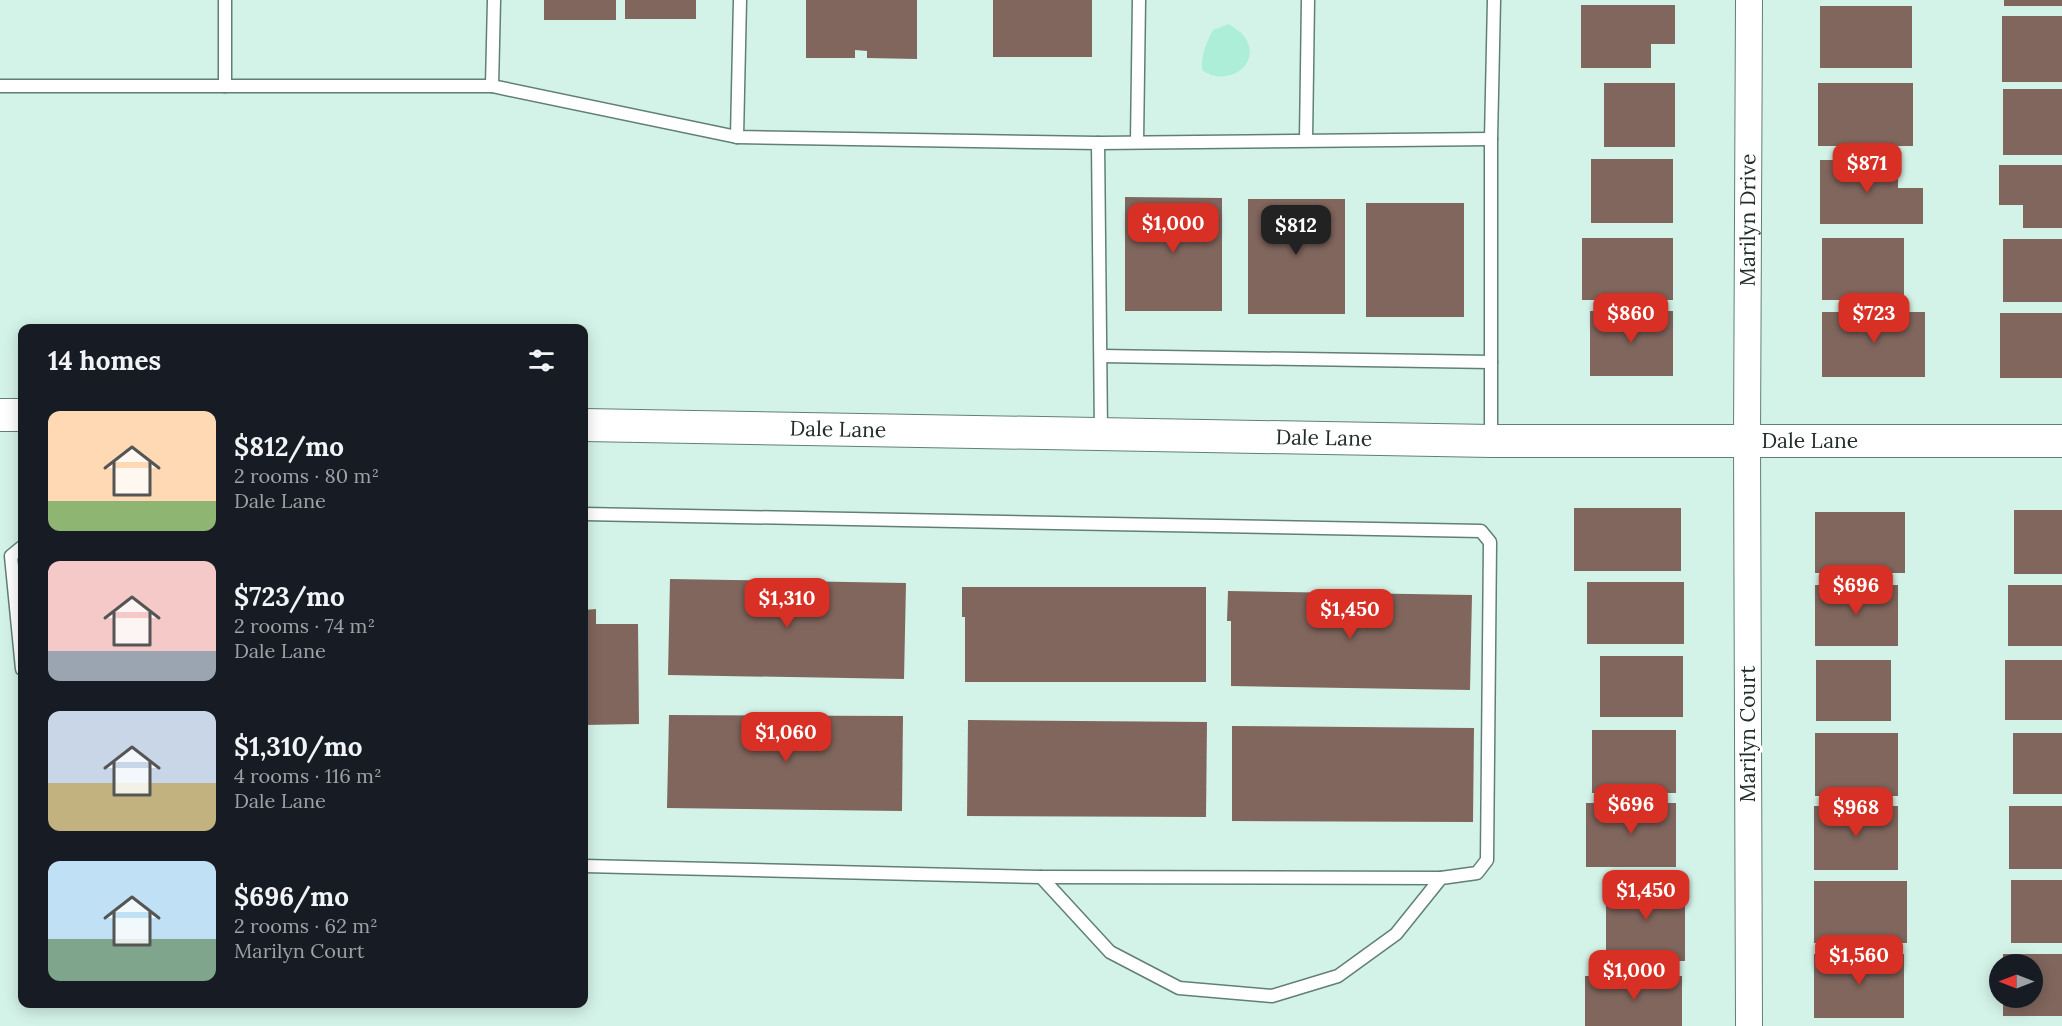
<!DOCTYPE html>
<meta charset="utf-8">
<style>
:root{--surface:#171b24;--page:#242831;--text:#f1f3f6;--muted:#9ea1a6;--accent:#d93025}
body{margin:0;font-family:Lora,serif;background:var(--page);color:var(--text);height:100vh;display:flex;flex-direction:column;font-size:22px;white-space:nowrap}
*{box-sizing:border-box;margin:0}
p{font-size:20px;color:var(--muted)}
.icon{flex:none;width:33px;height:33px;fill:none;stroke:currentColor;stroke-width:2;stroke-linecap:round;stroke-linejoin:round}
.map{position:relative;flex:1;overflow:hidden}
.sheet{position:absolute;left:18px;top:324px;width:570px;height:684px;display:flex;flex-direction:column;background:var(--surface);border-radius:12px;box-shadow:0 3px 15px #0003}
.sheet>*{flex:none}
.needle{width:39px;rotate:270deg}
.controls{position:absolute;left:1989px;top:954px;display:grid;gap:12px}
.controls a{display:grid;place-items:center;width:54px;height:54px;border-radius:50%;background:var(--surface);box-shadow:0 3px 15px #0003;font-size:30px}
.price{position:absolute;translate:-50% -51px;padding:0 14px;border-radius:12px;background:var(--accent);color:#fff;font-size:20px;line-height:39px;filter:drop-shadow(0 2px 3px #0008)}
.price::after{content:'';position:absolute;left:50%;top:36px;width:18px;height:14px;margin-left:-9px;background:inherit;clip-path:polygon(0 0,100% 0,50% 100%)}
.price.current{background:#222;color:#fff}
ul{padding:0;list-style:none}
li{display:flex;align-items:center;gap:18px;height:150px;padding:0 30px}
li span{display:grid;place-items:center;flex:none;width:168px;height:120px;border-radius:12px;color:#555}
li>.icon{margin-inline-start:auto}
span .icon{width:72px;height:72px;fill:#fffc;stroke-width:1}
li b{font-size:26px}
h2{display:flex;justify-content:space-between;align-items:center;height:72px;padding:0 30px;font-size:26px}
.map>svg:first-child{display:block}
.green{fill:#adeed8}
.building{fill:#80665d}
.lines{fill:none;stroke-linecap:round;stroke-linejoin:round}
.service-casing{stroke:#627f75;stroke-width:15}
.minor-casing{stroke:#627f75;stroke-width:28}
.tertiary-casing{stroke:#627f75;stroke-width:34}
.service{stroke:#fff;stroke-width:12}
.minor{stroke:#fff;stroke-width:26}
.tertiary{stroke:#fff;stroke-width:32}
.labels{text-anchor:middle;stroke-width:6;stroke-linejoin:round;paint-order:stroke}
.street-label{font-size:21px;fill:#222e2a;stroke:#fff}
</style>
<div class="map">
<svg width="2062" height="1026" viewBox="0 0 2062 1026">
<rect width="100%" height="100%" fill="#d4f3e8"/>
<path class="green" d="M1229,24c5,4 11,7 15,12 20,27 -16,53 -42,34 -1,-15 4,-27 11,-40z"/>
<g class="building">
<rect x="544" y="0" width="72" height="20"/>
<rect x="625" y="0" width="71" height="19"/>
<path d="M806,0h111v59l-50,-1v-7l-12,-1v8h-49z"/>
<rect x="993" y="0" width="99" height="57"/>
<rect x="2004" y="0" width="58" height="6"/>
<path d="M1581,5h94v39h-24v24h-70z"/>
<rect x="1820" y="6" width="92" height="62"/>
<rect x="2002" y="16" width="60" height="66"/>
<rect x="1604" y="83" width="71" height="64"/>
<rect x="1818" y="83" width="95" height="63"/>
<rect x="2003" y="89" width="59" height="66"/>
<rect x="1591" y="159" width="82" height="64"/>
<path d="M1820,160h78v28h25v36h-103z"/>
<path d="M1999,165h63v63h-39v-23h-24z"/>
<path d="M1125,197l97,1v113h-97z"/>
<rect x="1248" y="199" width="97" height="115"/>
<rect x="1366" y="203" width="98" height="114"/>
<rect x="1582" y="238" width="91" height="62"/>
<rect x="1822" y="238" width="82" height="62"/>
<rect x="2003" y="239" width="59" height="63"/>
<rect x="1590" y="311" width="83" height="65"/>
<rect x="1822" y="312" width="103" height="65"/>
<rect x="2000" y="313" width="62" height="65"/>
<rect x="1574" y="508" width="107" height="63"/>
<rect x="2014" y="510" width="48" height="64"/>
<rect x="1815" y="512" width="90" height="61"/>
<path d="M670,579l236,4 -2,96 -236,-4z"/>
<rect x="1587" y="582" width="97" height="62"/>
<rect x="1815" y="585" width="83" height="61"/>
<rect x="2008" y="585" width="54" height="61"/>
<path d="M962,587h244v95h-241v-65h-3z"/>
<path d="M1228,591l244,4 -2,95 -239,-4v-65h-4z"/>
<path d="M596,609v15h42l1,100 -55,1v-115z"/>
<rect x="1600" y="656" width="83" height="61"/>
<rect x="1816" y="660" width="75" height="61"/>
<rect x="2005" y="660" width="57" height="60"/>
<path d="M669,715l234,1 -1,95 -235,-3z"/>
<path d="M968,720l239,2 -1,95 -239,-1z"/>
<path d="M1232,726l242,2 -1,94 -241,-1z"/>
<rect x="1592" y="730" width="84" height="63"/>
<rect x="1815" y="733" width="83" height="63"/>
<rect x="2013" y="733" width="49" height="61"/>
<rect x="1586" y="803" width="90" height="64"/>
<rect x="1814" y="806" width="84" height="64"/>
<rect x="2009" y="806" width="53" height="63"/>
<rect x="2011" y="880" width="51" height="63"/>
<rect x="1814" y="881" width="93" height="62"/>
<rect x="1606" y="882" width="79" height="79"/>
<rect x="1814" y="954" width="90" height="64"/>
<path d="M2003,954h59v62h-59v-18h29v-34h-29z"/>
<rect x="1585" y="976" width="97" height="50"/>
</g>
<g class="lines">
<defs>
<g id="service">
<path d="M740,0l-3,137 361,6 3,290"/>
<path d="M0,86h492l245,51"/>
<path d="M225,86v-86"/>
<path d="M492,86l2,-86"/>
<path d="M1306,140l2,-140"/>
<path d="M1137,142l2,-142"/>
<path d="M1098,143l393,-4"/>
<path d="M1101,356l390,6"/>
<path d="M1491,440v-301l3,-139"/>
<path d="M584,514l897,17 9,11 -3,318 -10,13 -36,5 -45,56 -58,42 -66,20 -93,-8 -69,-36 -69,-75 -457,-11"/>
<path d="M22,547l-11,9 11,113"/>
<path d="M1041,877l400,1"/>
</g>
<g id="minor">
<path id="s1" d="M1749,1026l-2,-585 2,-441"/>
</g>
<g id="tertiary">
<path d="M0,415h22"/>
<path id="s2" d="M584,425l907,16h571"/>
</g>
</defs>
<use href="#service" class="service-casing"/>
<use href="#minor" class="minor-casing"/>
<use href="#tertiary" class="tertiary-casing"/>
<use href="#service" class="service"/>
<use href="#minor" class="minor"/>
<use href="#tertiary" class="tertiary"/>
</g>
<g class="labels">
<g class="street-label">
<text dy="7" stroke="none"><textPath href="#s1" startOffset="806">Marilyn Drive</textPath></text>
<text dy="7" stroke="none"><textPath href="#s2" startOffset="254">Dale Lane</textPath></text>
<text dy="7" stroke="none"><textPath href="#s2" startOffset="740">Dale Lane</textPath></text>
<text dy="7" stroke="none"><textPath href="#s2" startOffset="1226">Dale Lane</textPath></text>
<text transform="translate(1748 734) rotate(-90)" y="7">Marilyn Court</text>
</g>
</g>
</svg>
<div class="controls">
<a><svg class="needle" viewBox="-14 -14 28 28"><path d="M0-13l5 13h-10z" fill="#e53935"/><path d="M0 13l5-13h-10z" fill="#9ea1a6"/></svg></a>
</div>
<b class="price" style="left:1867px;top:194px">$871</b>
<b class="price" style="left:1173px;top:254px">$1,000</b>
<b class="price current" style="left:1296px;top:256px">$812</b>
<b class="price" style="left:1631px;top:344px">$860</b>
<b class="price" style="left:1874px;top:344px">$723</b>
<b class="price" style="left:1856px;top:616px">$696</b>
<b class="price" style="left:787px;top:629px">$1,310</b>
<b class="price" style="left:1350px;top:640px">$1,450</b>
<b class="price" style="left:786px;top:763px">$1,060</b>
<b class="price" style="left:1631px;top:835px">$696</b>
<b class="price" style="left:1856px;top:838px">$968</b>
<b class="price" style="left:1646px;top:921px">$1,450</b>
<b class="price" style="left:1859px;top:986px">$1,560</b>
<b class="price" style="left:1634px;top:1001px">$1,000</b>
<section class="sheet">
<h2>14 homes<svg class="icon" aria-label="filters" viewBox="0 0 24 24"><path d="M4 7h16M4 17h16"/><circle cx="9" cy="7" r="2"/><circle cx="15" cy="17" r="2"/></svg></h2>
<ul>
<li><span style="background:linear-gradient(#ffd9b3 75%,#8fb573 0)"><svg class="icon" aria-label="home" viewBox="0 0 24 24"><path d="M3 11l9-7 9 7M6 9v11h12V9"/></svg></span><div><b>$812/mo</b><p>2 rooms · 80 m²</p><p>Dale Lane</p></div></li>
<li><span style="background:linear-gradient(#f6c9c9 75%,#9aa5b1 0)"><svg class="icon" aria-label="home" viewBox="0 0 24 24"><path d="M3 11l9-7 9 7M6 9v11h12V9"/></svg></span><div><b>$723/mo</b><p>2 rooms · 74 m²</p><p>Dale Lane</p></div></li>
<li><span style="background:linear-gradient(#c9d6e8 60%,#c2b280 0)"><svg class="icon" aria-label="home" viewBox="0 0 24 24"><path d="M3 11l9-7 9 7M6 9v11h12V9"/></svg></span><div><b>$1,310/mo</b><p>4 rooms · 116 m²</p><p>Dale Lane</p></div></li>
<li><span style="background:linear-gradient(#bfe0f5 65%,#7fa58c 0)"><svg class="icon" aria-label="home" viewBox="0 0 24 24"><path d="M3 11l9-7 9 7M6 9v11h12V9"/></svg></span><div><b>$696/mo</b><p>2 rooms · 62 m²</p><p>Marilyn Court</p></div></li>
</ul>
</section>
</div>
